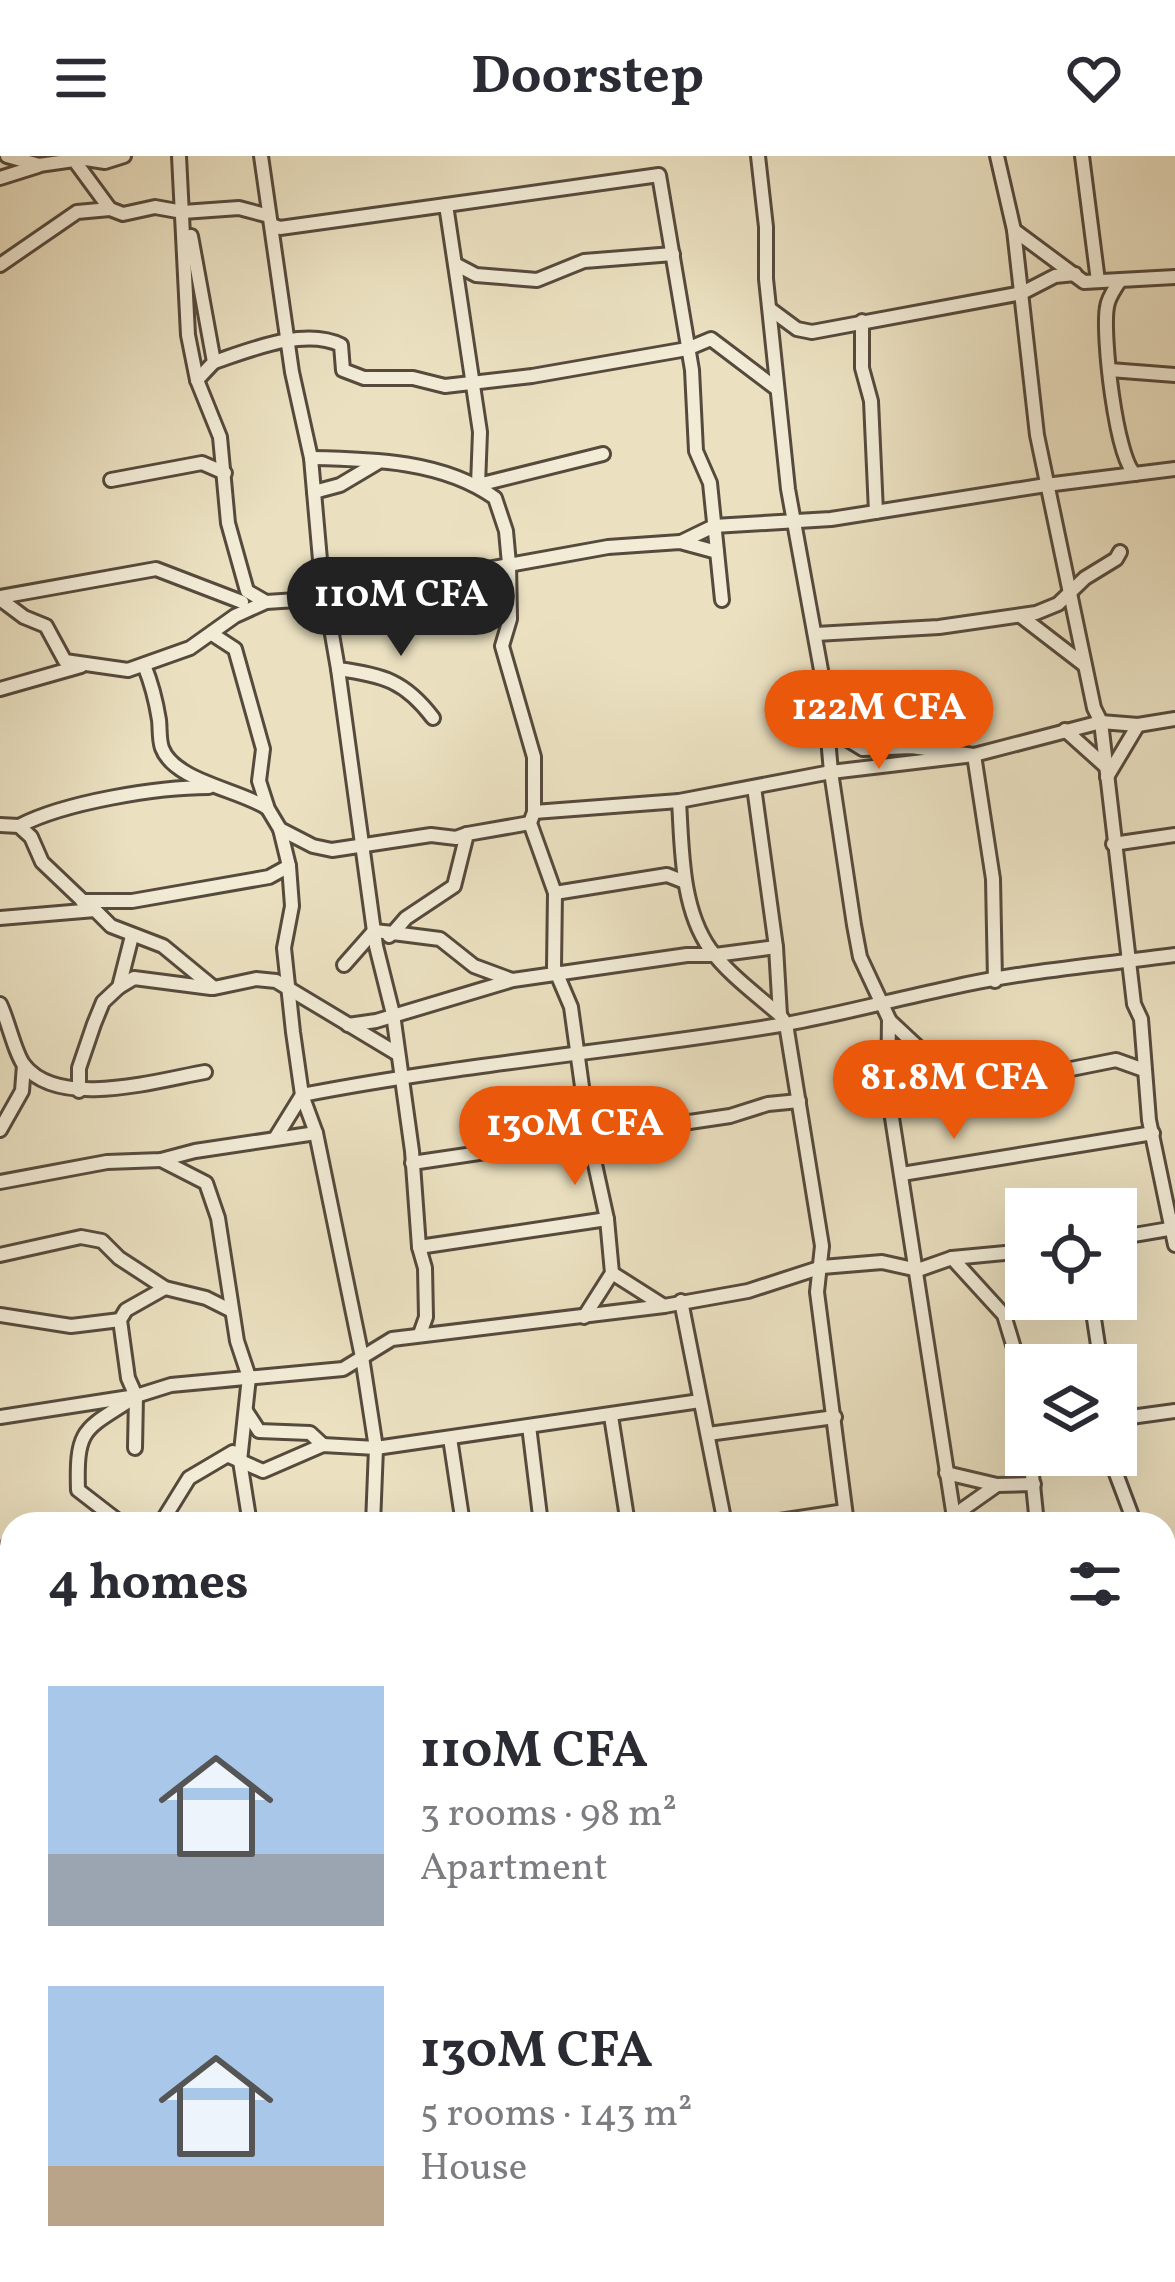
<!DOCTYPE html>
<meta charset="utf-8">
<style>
:root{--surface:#fff;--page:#f7f7f7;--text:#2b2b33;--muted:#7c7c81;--accent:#ea580c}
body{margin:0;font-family:Vollkorn,serif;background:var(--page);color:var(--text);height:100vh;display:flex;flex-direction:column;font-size:45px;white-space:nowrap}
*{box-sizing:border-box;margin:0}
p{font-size:39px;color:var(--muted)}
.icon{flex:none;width:66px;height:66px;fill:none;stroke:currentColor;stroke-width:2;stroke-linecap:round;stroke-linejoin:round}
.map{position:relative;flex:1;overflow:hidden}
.details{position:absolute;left:0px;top:1356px;width:1176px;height:771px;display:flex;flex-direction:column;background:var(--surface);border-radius:36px 36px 0 0;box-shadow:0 12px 48px #0002}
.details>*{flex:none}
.buttons{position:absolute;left:1005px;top:1032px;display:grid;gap:24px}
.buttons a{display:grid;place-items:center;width:132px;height:132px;border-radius:0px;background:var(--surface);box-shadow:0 12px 48px #0002;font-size:60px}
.price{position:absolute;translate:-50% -102px;padding:0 27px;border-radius:42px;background:var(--accent);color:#fff;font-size:39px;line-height:78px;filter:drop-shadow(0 3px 6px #0008)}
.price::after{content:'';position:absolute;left:50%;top:72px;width:36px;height:27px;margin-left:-18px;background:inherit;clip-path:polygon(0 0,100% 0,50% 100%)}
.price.active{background:#222;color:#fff}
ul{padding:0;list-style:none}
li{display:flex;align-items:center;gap:36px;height:300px;padding:0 48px}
li span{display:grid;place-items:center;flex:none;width:336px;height:240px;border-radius:0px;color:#555}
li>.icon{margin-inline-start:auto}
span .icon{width:144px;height:144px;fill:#fffc;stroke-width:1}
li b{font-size:51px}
h2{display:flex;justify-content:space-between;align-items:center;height:144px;padding:0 48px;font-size:51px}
header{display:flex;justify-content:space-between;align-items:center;height:156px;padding:0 48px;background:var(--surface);font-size:54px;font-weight:700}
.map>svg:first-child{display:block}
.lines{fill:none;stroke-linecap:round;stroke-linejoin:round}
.street-casing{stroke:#564a3d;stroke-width:18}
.street{stroke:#f2ecd7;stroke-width:12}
</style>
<header><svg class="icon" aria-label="menu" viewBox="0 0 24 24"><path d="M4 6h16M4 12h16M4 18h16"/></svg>Doorstep<svg class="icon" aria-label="heart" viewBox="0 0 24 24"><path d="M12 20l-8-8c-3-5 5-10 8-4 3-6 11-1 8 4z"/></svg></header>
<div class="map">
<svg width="1175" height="2126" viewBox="0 0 1175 2126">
<rect width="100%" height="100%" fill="#ebe1c1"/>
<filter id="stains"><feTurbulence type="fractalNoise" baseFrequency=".00167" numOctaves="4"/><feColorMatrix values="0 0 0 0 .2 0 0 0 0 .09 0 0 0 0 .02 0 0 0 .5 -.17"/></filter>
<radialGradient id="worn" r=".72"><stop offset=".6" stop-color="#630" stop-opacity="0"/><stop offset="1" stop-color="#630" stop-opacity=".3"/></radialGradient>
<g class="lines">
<defs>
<g id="street">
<path d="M7,0l32,9 35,-5 36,49 13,5 32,-7 28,5 56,-4 30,8"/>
<path d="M179,0l9,179 9,45 23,57 8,86 19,68 19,11"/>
<path d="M261,0l31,216 19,86 10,113 17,98c45,6 67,12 95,49"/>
<path d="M758,0l8,71v52l22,210 35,192 8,91 23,153 6,32 29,62 -1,73 67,432"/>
<path d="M997,0l17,74 23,205 57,273 7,14 33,282 7,15 8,101 26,125"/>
<path d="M1082,0l16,125"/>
<path d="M73,1l32,5 19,-6"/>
<path d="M0,22l38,-12"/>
<path d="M446,49l213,-30 33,195 4,81 14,32 12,117"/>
<path d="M272,69l8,3 166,-23 34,227 -2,53 125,-31"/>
<path d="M1014,74l70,52 91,-5"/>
<path d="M191,80l23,126 -17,18"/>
<path d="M455,108l21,11 61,5 47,-19 89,-7"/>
<path d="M0,109l77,-53 33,-3"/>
<path d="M1119,126c-5,8 -11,16 -12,25 -5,27 9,152 28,167"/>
<path d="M770,153l27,20 15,3 210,-39 33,-17 20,-2"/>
<path d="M862,165v47l9,33 5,111"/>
<path d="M214,206c36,-12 91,-35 127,-17l2,25 21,8h49l32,8 87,-10 155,-27 24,-10 66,50"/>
<path d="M1110,214l65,5"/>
<path d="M311,302c61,1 133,3 184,40l11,33 3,33 1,55 -8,27 32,111v55l-4,11 25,70 -1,74 17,40 18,130 18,82 5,54 -28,44"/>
<path d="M111,324l91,-17 23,10"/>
<path d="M314,336l26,-7 37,-22"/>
<path d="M681,386l33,-16 117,-7 215,-34 129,-16"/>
<path d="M0,441l156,-28 86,33"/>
<path d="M0,443l24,18 22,9 19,35 63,9 62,-22 45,-32 31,-14 62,-4 280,-51 72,-5 37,10"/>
<path d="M1022,461l61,47"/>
<path d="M212,478l23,15 28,100 -4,32 9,28 12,20 33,17 19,4 99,-15 25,3 11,-4"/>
<path d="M816,478l123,-7 97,-14 22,-9 27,-26 31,-19 4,-7"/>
<path d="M144,509c7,17 12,36 15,55 1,8 0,20 3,28 12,33 78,42 105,60"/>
<path d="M338,513l38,277 17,68 19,137 7,96 6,21 1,49 -6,17"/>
<path d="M0,533l81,-23"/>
<path d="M828,560l12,19 23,14 48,-2 63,8 19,124 2,102"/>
<path d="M1065,574l39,35"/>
<path d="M1107,621l31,-52"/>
<path d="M754,631l22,160 4,68 6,9 36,222 -5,46 30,232"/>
<path d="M679,645c3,48 2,107 31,148 18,25 47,46 70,66"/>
<path d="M534,656l145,-11 152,-29 143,-17 127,-33 37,3 37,-6"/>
<path d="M0,669l19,1 12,11 11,25 42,40"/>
<path d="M19,670c46,-24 139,-39 190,-39"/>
<path d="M280,673l9,37 3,40 -8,42 9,84 9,63 14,38 46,224 14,91 -3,76"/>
<path d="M1113,688l62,-9"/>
<path d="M555,737l112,-18 18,7"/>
<path d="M82,745h50l137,-24 20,-11"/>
<path d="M0,762l95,-8 16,16 52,20 51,42 42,-9 20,2 120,72"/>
<path d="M389,780l4,-3 47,6 34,27 38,14"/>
<path d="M344,809l30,-34 19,2 13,-15 48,-32 13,-52 63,-11"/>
<path d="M119,831l15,-9 77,10"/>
<path d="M0,848c8,16 15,50 24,61 35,45 135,15 181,7"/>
<path d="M348,869l28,-4 137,-41 174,-25h28l61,-8"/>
<path d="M888,894l63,28 120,-9 45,-9 28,10"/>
<path d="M79,935v-23l15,-44 9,-22 16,-15 13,-51"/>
<path d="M888,936h23l40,-14 -62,-58"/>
<path d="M0,974l22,-39 2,-26"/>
<path d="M276,981l26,-42c159,-31 319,-44 478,-70 58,-10 112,-25 169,-37 73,-17 151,-23 226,-33"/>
<path d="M161,1004l45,23 12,35 19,123 12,36 -9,84 10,63"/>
<path d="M412,1007l318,-47 38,-12 31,-3"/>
<path d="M902,1018l251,-41"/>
<path d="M0,1026l107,-20 54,-2 34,-9 121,-18"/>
<path d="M1116,1082l59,-10"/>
<path d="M419,1091l188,-28"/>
<path d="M0,1099l81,-18 21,4 17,17 46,30 41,10 26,13"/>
<path d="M952,1102l52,57 16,53 6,61"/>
<path d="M612,1117l52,33"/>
<path d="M1091,1143l10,66"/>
<path d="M681,1145l44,223"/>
<path d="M0,1159l71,11 49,-6"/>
<path d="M246,1255l13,20 51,2 13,12"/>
<path d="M611,1260l17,108"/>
<path d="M0,1261l136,-21 35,-11 172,-16 49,-30 272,-33 84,-15 74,-24 60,-5 36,8 34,-12 74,-7"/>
<path d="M1116,1263l59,-8"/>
<path d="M529,1270l12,98"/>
<path d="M708,1278l127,-17"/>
<path d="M1116,1278v3"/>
<path d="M450,1282l13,86"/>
<path d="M135,1292l1,-52 -8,-18 -8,-58 6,-10 39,-22"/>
<path d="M1030,1299l7,69"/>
<path d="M1109,1299l26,69"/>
<path d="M229,1300l34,15 60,-26 53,3 324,-47"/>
<path d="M946,1317l51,12 37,-1"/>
<path d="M953,1367l10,-14 34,-24"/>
<path d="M122,1368l-44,-34c-2,-64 7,-60 57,-93"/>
<path d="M152,1368l11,-4 26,-42 44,-26"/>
<path d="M760,1368l85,-13"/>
<path d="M0,1400l12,-17"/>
<path d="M0,1469h7l5,9"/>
<path d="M0,1487l12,3"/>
<path d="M1164,1546l11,-2"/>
<path d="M0,1567l10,-4 2,4"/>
<path d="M0,1652l12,11"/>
<path d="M1164,1683l11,-2"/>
<path d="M0,1688l12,-2"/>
<path d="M0,1745l12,32"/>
<path d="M4,1752l8,-17"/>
<path d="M1164,1800l11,-2"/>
<path d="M0,1862l12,4"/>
<path d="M1164,1878l11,-2"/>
<path d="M1164,1960l11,-2"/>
<path d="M0,1963l12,10"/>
<path d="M1164,2007l5,38"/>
<path d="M316,2115l5,11"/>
<path d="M410,2115l21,11"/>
<path d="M745,2115v11"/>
<path d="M832,2115l1,11"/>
<path d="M886,2115l2,11"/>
<path d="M1037,2115l2,11"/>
<path d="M0,2120l3,6"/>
<path d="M14,2126l8,-11"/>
<path d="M25,2126l25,-11"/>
<path d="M506,2126l4,-6 35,-5"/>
</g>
</defs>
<use href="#street" class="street-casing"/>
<use href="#street" class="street"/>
</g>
<rect width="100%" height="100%" filter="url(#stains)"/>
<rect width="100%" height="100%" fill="url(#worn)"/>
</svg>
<div class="buttons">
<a><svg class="icon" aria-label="locate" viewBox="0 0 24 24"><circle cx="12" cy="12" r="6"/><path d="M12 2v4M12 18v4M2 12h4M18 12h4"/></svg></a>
<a><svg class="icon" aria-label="layers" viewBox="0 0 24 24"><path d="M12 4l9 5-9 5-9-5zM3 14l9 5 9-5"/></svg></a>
</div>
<b class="price active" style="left:401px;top:503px">110M CFA</b>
<b class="price" style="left:879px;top:616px">122M CFA</b>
<b class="price" style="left:954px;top:986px">81.8M CFA</b>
<b class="price" style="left:575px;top:1032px">130M CFA</b>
<section class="details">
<h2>4 homes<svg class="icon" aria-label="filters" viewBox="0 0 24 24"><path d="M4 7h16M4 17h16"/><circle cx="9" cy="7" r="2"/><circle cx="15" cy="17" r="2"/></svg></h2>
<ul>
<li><span style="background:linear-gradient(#a9c7e8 70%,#9aa5b1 0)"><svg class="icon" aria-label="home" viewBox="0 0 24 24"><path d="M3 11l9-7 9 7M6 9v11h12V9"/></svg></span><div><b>110M CFA</b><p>3 rooms · 98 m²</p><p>Apartment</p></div></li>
<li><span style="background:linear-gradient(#a9c7e8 75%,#b9a48a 0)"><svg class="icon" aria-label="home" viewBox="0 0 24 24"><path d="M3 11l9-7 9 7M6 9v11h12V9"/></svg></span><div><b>130M CFA</b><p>5 rooms · 143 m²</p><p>House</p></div></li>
</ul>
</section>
</div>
